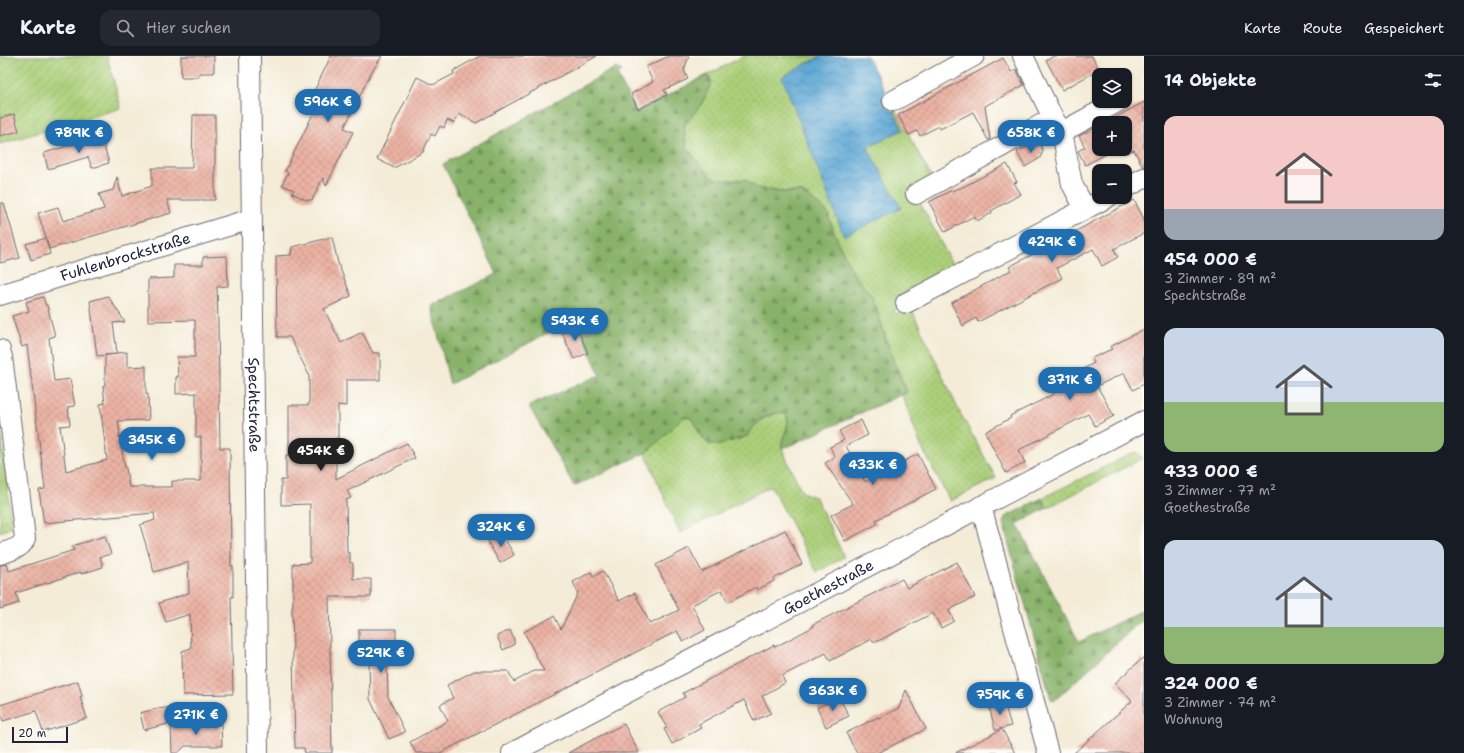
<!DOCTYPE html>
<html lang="de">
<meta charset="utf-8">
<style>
:root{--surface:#171b24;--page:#242831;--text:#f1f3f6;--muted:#9ea1a6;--line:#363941;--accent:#1f6fb2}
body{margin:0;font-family:"Shantell Sans",sans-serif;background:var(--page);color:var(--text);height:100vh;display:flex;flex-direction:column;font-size:15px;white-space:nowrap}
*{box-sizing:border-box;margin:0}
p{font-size:13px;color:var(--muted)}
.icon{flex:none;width:22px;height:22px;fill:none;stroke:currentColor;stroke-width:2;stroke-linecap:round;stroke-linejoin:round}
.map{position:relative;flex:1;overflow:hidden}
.side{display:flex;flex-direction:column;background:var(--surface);width:320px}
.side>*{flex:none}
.controls{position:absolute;left:1092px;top:12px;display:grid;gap:8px}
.controls a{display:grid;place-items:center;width:40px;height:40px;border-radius:8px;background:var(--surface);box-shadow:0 1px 3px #0004;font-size:20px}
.scale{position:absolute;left:12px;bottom:10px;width:56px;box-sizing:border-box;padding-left:4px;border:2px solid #22223b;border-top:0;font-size:11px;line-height:14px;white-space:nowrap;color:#22223b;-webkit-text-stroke:3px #fdfcf7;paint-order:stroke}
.price{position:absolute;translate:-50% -34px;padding:0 9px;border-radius:14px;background:var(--accent);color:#fff;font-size:13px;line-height:26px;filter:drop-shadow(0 1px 2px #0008)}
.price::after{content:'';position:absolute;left:50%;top:24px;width:12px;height:9px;margin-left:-6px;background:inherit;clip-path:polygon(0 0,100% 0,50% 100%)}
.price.current{background:#222;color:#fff}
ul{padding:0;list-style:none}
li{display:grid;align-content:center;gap:8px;height:212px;padding:0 20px}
li span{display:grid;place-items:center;height:124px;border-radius:12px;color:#555}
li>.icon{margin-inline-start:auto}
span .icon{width:72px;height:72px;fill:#fffc;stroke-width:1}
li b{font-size:17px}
h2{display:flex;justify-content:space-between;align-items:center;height:48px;padding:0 20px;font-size:17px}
header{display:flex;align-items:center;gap:24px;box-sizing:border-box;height:56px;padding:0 20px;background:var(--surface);border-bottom:1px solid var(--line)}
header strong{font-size:19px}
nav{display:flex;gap:22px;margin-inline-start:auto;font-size:14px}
.search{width:280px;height:36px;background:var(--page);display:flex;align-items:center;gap:10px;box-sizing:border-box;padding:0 14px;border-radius:12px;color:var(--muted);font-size:15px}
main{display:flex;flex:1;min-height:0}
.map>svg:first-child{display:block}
.grass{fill:url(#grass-dots);stroke:#66785a}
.forest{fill:url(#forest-firs);stroke:#556a52}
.park{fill:url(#park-tufts);stroke:#66785a}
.garden{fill:url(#garden-furrows);stroke:#66785a}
.water{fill:url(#water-waves);stroke:#406588}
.building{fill:url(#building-cross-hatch)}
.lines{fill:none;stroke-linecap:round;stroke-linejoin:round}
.minor-casing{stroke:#6c6972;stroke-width:22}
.minor{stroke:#fff;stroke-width:20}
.labels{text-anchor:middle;stroke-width:3;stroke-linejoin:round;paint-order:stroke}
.street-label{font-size:15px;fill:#22223b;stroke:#fdfcf7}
</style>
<header>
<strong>Karte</strong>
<div class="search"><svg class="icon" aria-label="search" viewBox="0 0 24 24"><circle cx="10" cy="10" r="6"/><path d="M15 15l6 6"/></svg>Hier suchen</div>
<nav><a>Karte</a><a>Route</a><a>Gespeichert</a></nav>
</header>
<main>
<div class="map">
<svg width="1144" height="697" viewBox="0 0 1144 697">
<defs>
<pattern id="grass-dots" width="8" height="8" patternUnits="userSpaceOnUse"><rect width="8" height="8" fill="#abcf79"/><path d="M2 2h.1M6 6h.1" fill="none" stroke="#93b16a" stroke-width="1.8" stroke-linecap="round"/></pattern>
<pattern id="forest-firs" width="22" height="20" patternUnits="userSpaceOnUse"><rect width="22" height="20" fill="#88b269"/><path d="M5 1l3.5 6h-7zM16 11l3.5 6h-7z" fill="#6f9058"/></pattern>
<pattern id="park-tufts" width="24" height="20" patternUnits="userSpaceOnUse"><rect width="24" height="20" fill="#abcf79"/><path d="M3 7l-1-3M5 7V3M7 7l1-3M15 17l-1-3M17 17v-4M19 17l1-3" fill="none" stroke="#93b16a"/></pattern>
<pattern id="garden-furrows" width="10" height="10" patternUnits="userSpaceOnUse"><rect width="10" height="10" fill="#abcf79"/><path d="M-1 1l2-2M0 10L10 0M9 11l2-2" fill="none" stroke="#93b16a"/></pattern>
<pattern id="water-waves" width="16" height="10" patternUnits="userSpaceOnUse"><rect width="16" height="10" fill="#5ea8d5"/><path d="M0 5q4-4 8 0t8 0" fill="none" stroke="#4d88ae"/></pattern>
<pattern id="building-cross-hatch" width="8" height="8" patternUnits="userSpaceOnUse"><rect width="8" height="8" fill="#ebb2a3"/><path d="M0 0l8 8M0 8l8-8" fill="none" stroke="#c9998d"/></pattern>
</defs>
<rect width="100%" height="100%" fill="#fdfcf7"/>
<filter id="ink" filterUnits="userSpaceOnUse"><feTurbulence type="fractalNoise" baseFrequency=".025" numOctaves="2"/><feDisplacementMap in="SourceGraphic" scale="8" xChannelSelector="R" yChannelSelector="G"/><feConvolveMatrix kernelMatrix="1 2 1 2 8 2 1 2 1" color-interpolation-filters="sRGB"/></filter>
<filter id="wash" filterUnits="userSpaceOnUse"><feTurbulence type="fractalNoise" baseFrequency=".012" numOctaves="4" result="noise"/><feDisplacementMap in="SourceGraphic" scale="16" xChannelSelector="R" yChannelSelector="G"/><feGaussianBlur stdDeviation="0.9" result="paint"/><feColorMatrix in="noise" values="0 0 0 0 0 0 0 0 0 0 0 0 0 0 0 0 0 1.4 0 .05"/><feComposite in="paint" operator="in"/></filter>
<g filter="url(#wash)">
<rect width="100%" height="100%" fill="#f4ecd7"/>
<g class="grass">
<path d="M744,0h77l-39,21 85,70 35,-17 -9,-20 2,-1 36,68 -24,13 6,14 6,-3 36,68 -59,29 4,8 -7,6 3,2 4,-3 11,-3 48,103 37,67 -46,23 -29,-55 -19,-51 5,-3 -14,-32 -17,-53 -6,-12 -17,-23 -15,-29 -11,-31 -26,-20h-19l-25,-4 -12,-8h-22l-11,-1 -25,-31 -3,-22 18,-23 8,-25 -5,-2z"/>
<path d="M780,356l7,2c5,15 -7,21 -5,35l20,43 14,6 28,59 -27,15 -46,-86 -91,47 -35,-80 10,-8 28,-28c16,0 10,12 19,18 5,4 12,7 18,10l10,-4 10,-2 24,-21z"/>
<path d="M1135,396l3,1 5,5 -96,50 -5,-10z"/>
</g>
<g class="forest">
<path d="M615,12l7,3 -5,3 19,38 69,-36 5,2 2,4 -10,21 -18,23v11l3,11 25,30 11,2h22l12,8 25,4h19l9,6 17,14 11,31 14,29 19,23 5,12 17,53 14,32 -125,57c-2,-14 10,-21 4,-35 -2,0 -4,-1 -6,-1 -11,-1 -30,12 -32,23l-28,9 -12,-1 -7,-9 -8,-15 -5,-3h-5l-28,28 -10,8 -71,33 -45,-80 71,-31 -25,-56 -125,65 -19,-78 66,-32 -54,-110z"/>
<path d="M1042,442l5,10 -30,16 62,118 60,-30 5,-1v7l-90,83 -3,-2 -48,-176 2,-6z"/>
</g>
<path class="park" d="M0,368l11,96 -1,8 -10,4z"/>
<path class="garden" d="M0,0h107l14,52 -121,36z"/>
<path class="water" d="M821,0h46l20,39 -4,3 7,13 3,-1 10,20 -36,17 34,61 -57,28 -62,-159z"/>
<g id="blocks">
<g class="building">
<path d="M181,0h33v17h-15v4h-18z"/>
<path d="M331,0h51l-11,17 -27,55 9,4 -27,54 -3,-8 -11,22h-6l-14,-7 2,-3 -12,-5 6,-12 -3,-2 28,-57 -8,-4z"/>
<path d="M480,0h117l-121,67 -17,-9 -5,9 -7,-3 -3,8 -4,-2 -5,10 -4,-2 -8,18 -29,16 -17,-9 40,-82 16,8 21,-11 -1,-3z"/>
<path d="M669,0h20l-5,14 4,9 -24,11 3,5 -29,14 -7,-15 22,-12 -7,-15z"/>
<path d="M1054,0h38l7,14 -37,20 -16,-30z"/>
<path d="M1003,2l8,14 5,-3 8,16 -39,21 5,33 -2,1 -15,-28 -33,17 -1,-3 -19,10 -3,-5 -8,4 -11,-20z"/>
<path d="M1144,46v65h-1l-9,-17 -7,3 -3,-4 1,-26h-20z"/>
<path d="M14,58l5,17 -19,5v-18z"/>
<path d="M193,59h22v85h-48l4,13 -122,36 -3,-10 4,15 -19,6 -5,-16 20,-6 -8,-25 20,-6 5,14 41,-12 -5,-15 14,-4 4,-13 5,19 30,-10v-18h40z"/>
<path d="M1099,70v23h17l-31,16 -7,-14 7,-4 -6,-11z"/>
<path d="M101,80l8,27 -17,5 -4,-11 -40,12 -4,-16z"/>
<path d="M1038,85l5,10 -3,7 -15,9 -8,-15z"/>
<path d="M1007,108l10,18 -3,1 7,11 -30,17 1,2 -15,8 -3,-5 -29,16 -16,-30 23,-12v1l7,-3v1z"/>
<path d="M1134,144l10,19v14l-30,16 4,8 -16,9 -9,-17 -36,19 5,10 -84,44 -2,-4 -13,8 -12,-23 60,-33 -2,-3z"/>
<path d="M0,147h4l16,55 -20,5z"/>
<path d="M332,181l6,26 13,33 -27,13 17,34 21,-11 11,21h7v27h-34v26l-8,-1v33h-2v41l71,-36 8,15 -68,33 4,7 -5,2 1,53h3v10h3v16h18v18h-42l3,156h-27l-1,-5h-9l-3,-141h1v-43l17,-1v-59l-29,1v-25h5v-25h3v-50h20v-30l-19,-38h-13l-1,-81 15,-1 1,-8z"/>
<path d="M227,200l1,30 -11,1 1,35 2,126h10l1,118h2v31h-2l2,97 -50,1 -1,-44 9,-3 -1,-34 -24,8 -7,-19 30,-10 -1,-31 -34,10 -14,-47 15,-5 -1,-7 -110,10 -5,-33 6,-1 -18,-144 -5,2 -10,-31 17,-5 -3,-9 17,-5 3,9 1,-1 8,31 -6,2 5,43 16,-2 5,27 -7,1 2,18 -10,1 6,45 41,-11 -7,-56 5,-1 -2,-17 2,-1v-30l12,-1 -20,2 -7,-55 18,-5 17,26 -12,1 4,30 10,-1v15l19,-1v28h2l1,26 -31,1 2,13h-1l6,34h1l3,19h43v-6h29v-44h-5v-44l-20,1v-17h2l-1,-20h18v-37l-47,1v-42l26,-1v-13h29v-8z"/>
<path d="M576,269l12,28 -14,6 -13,-28z"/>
<path d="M1144,273v55l-11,6 -9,-17 -27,13 17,30 -19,10 -7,-12 -69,36 6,13 -19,10 -21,-41 26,-14 -1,-2 44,-22 -4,-7 44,-24 -2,-5 20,-9 -2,-2z"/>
<path d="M861,364l7,15 -22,11 19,36 53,-28 18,35 -60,31 1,4 -32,17 -14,-26 22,-11 -28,-41 10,-6 -5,-10 14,-7 -5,-9z"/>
<path d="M785,474l17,34 -29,15 1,2 -17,9 -1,-3 -28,15 -6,-12 -30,15 13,25 -22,12 -6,-11 -237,122h-24l-6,-11 38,-21 -8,-16 13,-7 -6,-13 27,-14h34l6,11 20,-11h10l-20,-39 30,-16 7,13 17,-36 -5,-11 18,-10 2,5 10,-6 16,30 16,-8 15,31 29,-14 -23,-45 33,-17 13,24z"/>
<path d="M502,478l12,21 -14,8 -12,-21z"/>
<path d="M105,480l6,18 -11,3 3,10 -22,7v-2l-65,21 3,10 -19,6v-44l7,-1 2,7 65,-21 -2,-4z"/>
<path d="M957,506l18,35 -26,13 5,11 -13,7 -8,-15 -59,30 -2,-4 -42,22 -4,-8 -44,23 3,7 -23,13 9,17 -17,8 -10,-21 -45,24 2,4 -29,16 -8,-15 3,-1 -9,-16 27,-15 -2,-4 91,-48 1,2 38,-20 -1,-2 90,-46 5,9z"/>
<path d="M359,573h37v34h-9l1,34 17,35 -16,7 -19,-40 -1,-36h-10z"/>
<path d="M510,574l4,9v6l-11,5 -6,-14z"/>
<path d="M1144,601v96h-70l58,-52 -17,-18z"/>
<path d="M78,625l4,15 -2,1 7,21 -44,14 -7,-21 -33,10 -3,-10v-6z"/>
<path d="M906,634l20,39 -49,24h-20l-11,-20 32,-16 1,1 20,-10z"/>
<path d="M839,641l10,19 -23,11 -9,-19z"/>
<path d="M1004,646l7,24 -16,4 -6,-24z"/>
<path d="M182,650l1,14 -39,10 -4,-17 16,-4z"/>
<path d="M221,667l1,23h-37l-7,7h-6l-1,-29z"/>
<path d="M624,668l15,29h-71l28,-15z"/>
<path d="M1002,673l13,24h-60l26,-13z"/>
</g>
</g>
</g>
<g filter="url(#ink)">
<use href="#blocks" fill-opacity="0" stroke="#6c6972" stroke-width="1"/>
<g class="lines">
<defs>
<g id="minor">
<path id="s1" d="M250,0l8,697"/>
<path d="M1023,0l30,62 9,14 10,52 13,25"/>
<path d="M893,45l81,-45"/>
<path d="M1062,76l57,-31"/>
<path d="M1125,132l19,-10"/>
<path d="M916,138l137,-76"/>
<path id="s2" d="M0,239l251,-76"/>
<path d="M906,247l202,-106"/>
<path d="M0,294l2,7 23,181c-3,11 -15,12 -25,16"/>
<path d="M981,450l67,247"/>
<path id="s3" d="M512,697c211,-109 421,-222 632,-332"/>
</g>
</defs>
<use href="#minor" class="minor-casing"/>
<use href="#minor" class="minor"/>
</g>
</g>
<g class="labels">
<g class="street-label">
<text dy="5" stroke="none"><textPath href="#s2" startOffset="131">Fuhlenbrockstraße</textPath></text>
<text dy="5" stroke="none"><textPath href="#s1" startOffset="349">Spechtstraße</textPath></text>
<text dy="5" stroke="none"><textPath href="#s3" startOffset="357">Goethestraße</textPath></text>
</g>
</g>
</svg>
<div class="controls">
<a><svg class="icon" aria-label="layers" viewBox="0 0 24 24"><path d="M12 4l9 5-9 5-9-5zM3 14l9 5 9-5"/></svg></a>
<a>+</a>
<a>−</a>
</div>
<div class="scale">20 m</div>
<b class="price" style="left:328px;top:67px">596K €</b>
<b class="price" style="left:79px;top:98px">789K €</b>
<b class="price" style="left:1031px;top:98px">658K €</b>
<b class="price" style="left:1052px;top:207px">429K €</b>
<b class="price" style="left:575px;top:286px">543K €</b>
<b class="price" style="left:1070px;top:345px">371K €</b>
<b class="price" style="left:152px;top:405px">345K €</b>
<b class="price current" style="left:321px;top:416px">454K €</b>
<b class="price" style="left:873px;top:430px">433K €</b>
<b class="price" style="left:501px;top:492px">324K €</b>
<b class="price" style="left:381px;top:618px">529K €</b>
<b class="price" style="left:833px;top:656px">363K €</b>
<b class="price" style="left:1000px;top:660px">759K €</b>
<b class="price" style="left:196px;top:680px">271K €</b>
</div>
<section class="side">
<h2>14 Objekte<svg class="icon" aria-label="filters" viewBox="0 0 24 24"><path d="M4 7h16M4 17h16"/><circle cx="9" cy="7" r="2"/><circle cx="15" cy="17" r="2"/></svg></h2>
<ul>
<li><span style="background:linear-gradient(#f6c9c9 75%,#9aa5b1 0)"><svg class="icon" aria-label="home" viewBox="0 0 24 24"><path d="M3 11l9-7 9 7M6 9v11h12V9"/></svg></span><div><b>454 000 €</b><p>3 Zimmer · 89 m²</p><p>Spechtstraße</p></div></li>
<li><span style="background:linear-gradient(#c9d6e8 60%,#8fb573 0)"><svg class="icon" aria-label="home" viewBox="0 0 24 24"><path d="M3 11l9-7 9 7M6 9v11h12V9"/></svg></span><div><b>433 000 €</b><p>3 Zimmer · 77 m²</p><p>Goethestraße</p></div></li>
<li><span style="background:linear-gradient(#c9d6e8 70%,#8fb573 0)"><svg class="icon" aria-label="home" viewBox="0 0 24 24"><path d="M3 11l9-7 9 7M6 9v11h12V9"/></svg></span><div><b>324 000 €</b><p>3 Zimmer · 74 m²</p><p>Wohnung</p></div></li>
</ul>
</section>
</main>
